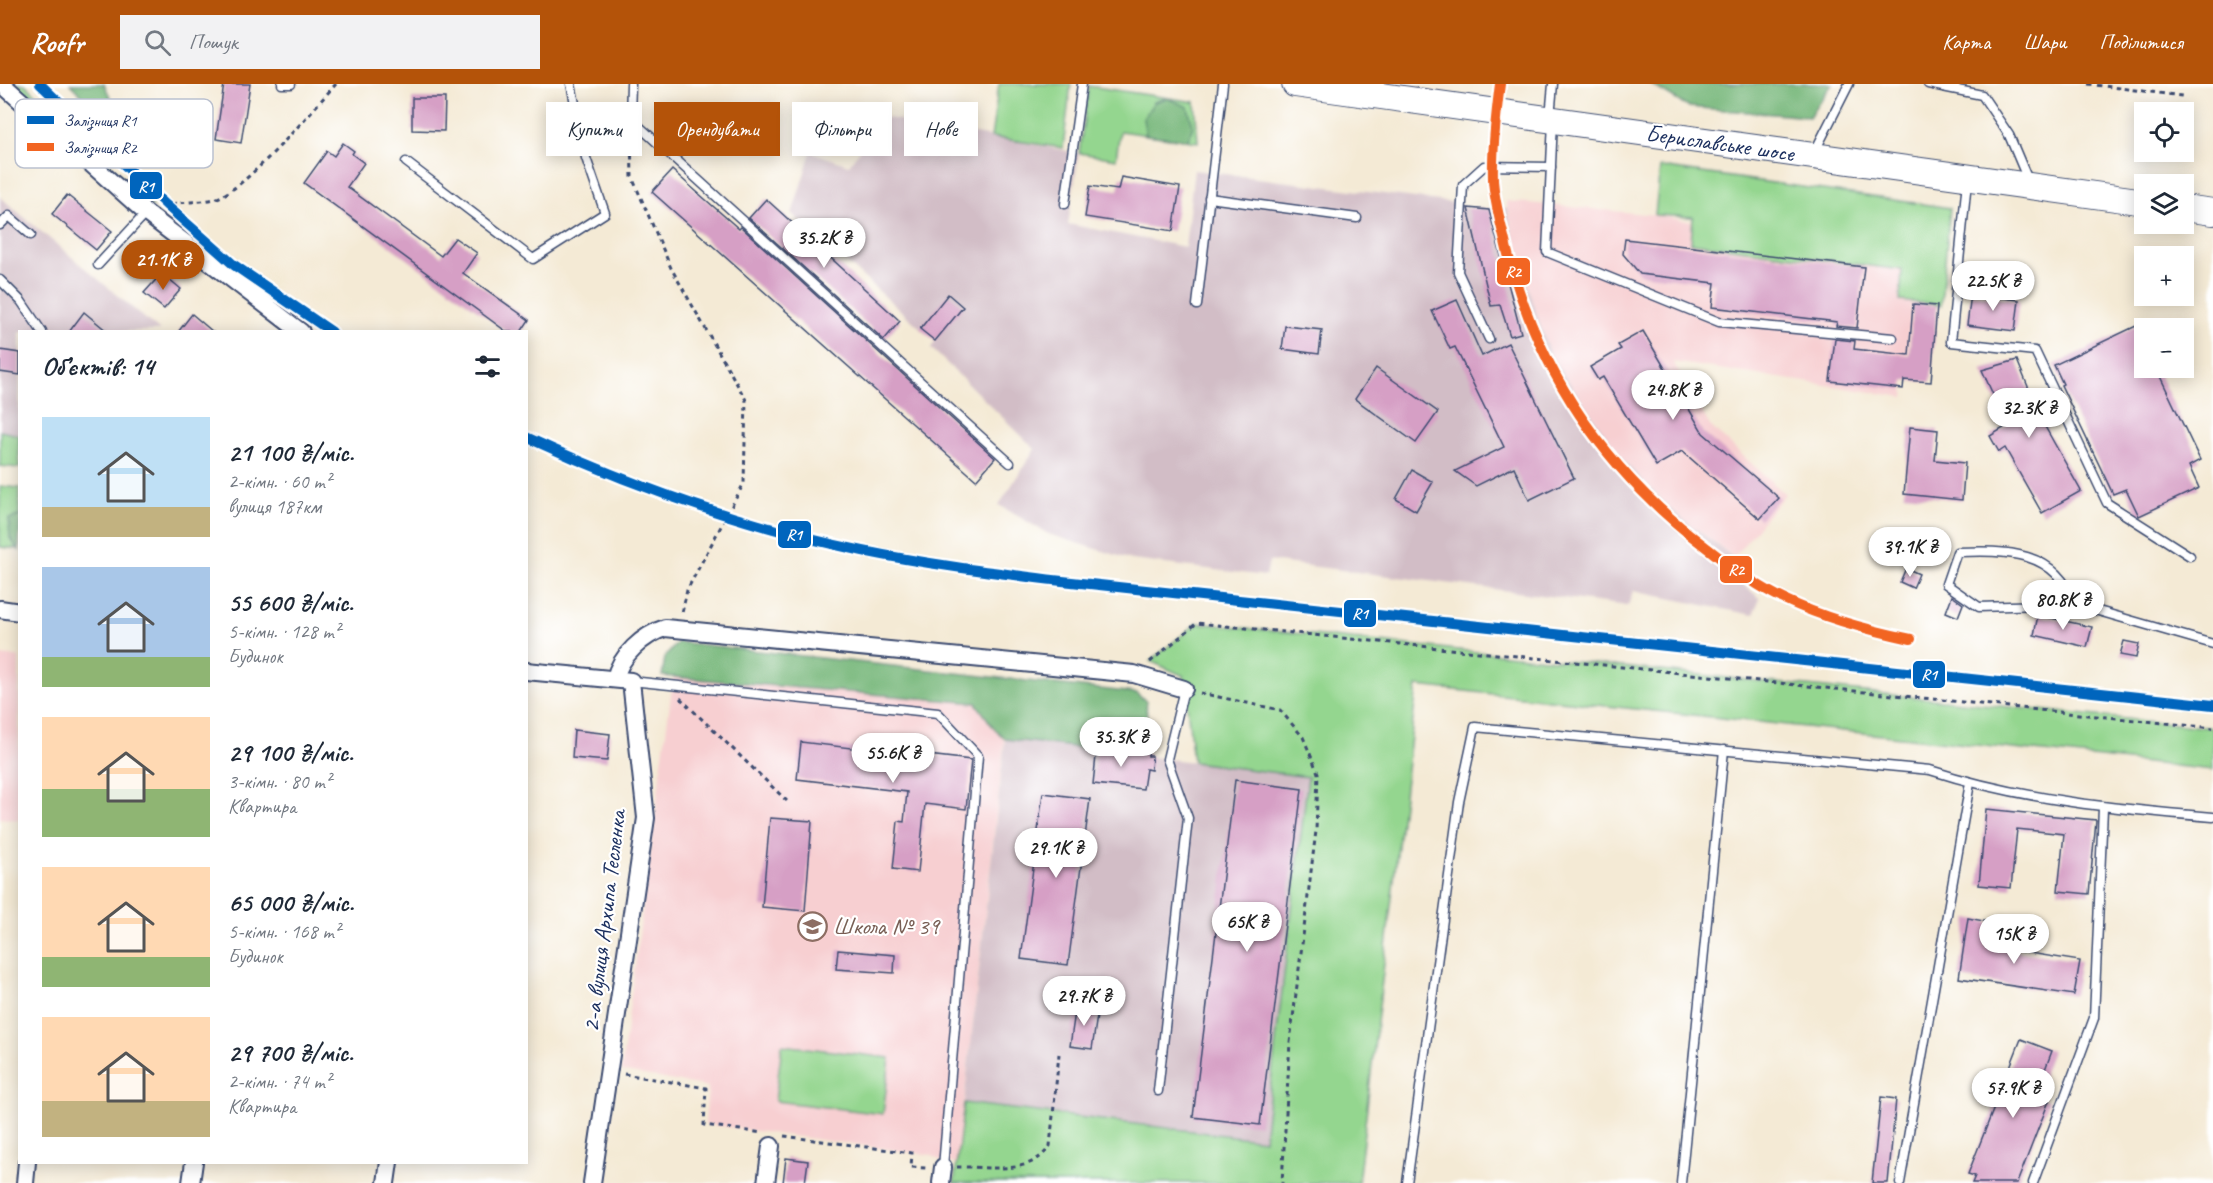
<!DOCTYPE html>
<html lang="uk">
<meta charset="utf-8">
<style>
:root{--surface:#fff;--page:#f2f2f3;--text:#1f2937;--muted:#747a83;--accent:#b45309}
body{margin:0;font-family:Caveat,sans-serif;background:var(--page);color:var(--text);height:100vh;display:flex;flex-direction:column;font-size:22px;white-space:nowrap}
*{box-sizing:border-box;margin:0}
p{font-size:20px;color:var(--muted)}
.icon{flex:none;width:33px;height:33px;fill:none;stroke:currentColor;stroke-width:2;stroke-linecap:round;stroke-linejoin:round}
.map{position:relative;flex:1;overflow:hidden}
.side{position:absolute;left:18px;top:246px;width:510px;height:834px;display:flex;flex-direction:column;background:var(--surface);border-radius:0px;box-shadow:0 3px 15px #0003}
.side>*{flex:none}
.top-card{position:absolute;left:546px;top:18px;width:570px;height:54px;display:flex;gap:12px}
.tools{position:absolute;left:2134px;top:18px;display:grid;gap:12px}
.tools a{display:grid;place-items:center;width:60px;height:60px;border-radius:0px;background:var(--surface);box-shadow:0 3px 15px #0003;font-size:30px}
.price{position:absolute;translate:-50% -51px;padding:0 14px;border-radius:21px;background:#fff;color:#222;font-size:20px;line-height:39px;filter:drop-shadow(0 2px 3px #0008)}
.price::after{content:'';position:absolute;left:50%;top:36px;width:18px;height:14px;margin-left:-9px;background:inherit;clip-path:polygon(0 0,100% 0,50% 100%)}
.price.current{background:var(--accent);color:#fff}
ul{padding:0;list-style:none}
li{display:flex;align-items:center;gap:18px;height:150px;padding:0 24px}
li span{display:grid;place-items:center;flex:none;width:168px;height:120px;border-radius:0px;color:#555}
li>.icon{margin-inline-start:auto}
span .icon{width:72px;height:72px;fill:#fffc;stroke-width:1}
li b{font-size:26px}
h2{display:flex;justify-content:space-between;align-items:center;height:72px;padding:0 24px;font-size:26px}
.tag{padding:0 21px;border-radius:0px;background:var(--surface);box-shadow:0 3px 15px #0003;font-size:21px;line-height:54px}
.tag.current{background:var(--accent);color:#fff}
header{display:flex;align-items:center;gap:36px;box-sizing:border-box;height:84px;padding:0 30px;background:var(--accent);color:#fff}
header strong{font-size:28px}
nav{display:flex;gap:33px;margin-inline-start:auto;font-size:21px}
.search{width:420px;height:54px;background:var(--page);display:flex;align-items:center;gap:15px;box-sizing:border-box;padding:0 21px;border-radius:0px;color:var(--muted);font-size:22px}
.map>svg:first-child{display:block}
.built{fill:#f7cfd1}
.industrial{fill:#d2bdc6}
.green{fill:#94d68f;stroke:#588276;stroke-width:1.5}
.forest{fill:#77b77a;stroke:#49736c;stroke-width:1.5}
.building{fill:#d69fc5}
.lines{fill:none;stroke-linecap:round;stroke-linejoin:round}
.lane-casing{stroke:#3c4b70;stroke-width:11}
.street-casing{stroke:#3c4b70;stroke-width:20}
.primary-casing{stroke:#3c4b70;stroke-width:28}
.path{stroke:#3c4b70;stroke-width:3;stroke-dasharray:4.5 4.5;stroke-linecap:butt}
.lane{stroke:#fff;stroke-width:8}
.street{stroke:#fff;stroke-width:16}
.primary{stroke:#fff;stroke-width:26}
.rail-1-casing{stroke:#fff;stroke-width:15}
.rail-2-casing{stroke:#fff;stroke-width:15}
.rail-1{stroke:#0065bd;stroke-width:10}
.rail-2{stroke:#f26522;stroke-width:10}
.labels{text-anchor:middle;stroke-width:4.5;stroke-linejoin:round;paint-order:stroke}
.street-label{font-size:24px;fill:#1b2f5e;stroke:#fff}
.education-label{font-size:24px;fill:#785e54;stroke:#fff;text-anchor:start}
.key{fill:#fff;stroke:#bbc1cf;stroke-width:1.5}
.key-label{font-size:16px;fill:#1b2f5e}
.line-badge{stroke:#fff;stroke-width:2}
.badge-label{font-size:16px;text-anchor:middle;font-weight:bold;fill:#fff}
</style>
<header>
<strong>Roofr</strong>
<div class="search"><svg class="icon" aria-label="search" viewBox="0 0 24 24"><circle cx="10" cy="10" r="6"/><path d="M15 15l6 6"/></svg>Пошук</div>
<nav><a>Карта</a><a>Шари</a><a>Поділитися</a></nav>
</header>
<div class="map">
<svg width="2213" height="1099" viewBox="0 0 2213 1099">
<rect width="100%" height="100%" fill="#fff"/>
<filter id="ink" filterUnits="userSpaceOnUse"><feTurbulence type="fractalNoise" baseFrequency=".0167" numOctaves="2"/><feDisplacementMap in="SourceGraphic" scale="12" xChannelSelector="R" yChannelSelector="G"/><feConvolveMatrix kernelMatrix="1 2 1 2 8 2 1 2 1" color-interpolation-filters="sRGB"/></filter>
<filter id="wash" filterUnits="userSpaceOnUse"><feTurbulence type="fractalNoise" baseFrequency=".008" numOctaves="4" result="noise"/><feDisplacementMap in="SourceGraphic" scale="24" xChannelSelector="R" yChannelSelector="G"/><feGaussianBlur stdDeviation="1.35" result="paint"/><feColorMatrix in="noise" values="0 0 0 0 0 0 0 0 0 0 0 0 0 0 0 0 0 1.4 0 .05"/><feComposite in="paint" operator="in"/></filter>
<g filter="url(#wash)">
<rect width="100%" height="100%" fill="#f4ead5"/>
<g class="built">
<path d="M1506,117l149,14 38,7 -2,21 211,27 -2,30 12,2 -8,95 -231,-35 37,64 75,68 -51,63 -61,-46 -49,-50 -74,-107 -32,-96z"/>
<path d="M678,558l333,38 -54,484 -15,-2 -11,-7 -226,-31 3,-37 -87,-16z"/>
<path d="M0,571l19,2v163l-19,-2z"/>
</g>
<g class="industrial">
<path d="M883,33l196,36 -11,71 117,23 9,-77 261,33 13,5h39l10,46 33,100 74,107 49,50 77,59 -8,14 18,14 -7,17 -120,-24 -5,15 -359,-45 -3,15 -134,-16 -84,-26 -49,-29 36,-56 -104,-101 4,-7 -143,-127 19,-62 38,13z"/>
<path d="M0,113l160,134 -140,1 -1,103 -19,-4z"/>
<path d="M1005,655l303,37 -44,364 -300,-37z"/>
</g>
<g class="green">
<path d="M15,0h10l128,122h-7z"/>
<path d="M999,0h72l-8,64 -72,-11z"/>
<path d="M1089,2l106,16 3,40 -78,-11 -4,28 -37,-6z"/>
<path d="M1660,83l290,41 -9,97 -41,-4 2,-31 -211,-27 2,-26 -38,-2z"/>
<path d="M0,347l19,4v33l-19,-2z"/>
<path d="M0,402l19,2v28l-10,3 1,19 9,11 -19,-2z"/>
<path d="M1197,539l1016,105v42l-796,-84 -59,497h-404l10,-80 300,37 44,-363 -115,-15 -9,-86 -34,-15z"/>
<path d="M782,961l108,13 -7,56 -108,-13z"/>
</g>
<g class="forest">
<path d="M70,0h34l9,19 -9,8 -18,-11z"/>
<path d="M1650,0h182l-23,33 -121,-10z"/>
<path d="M1167,14l21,9 5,19 -5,14 -42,-5 -3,-16 11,-17z"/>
<path d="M19,432h1l-1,34 -9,-12 -1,-19z"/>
<path d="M678,558l458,51 10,8 1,18 -20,24 -36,6 -86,-10 -12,-12 -17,-24 -314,-27 3,-19z"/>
</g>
<g id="blocks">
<g class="building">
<path d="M224,0h26l-9,59 -25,-4z"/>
<path d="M412,14h33l-1,33 -32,-1z"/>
<path d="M930,40l36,7 -4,21 -37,-8z"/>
<path d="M343,59l11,8 -2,3 12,9 -17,24 94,69 14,-18 22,15 -14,20 66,47 -8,12h-14l-203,-149 23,-32 7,5z"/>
<path d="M672,86l67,59 2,-2 254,231 -19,22 -324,-288z"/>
<path d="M1121,93l59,10 -7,44 -88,-14 5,-31 28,4z"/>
<path d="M67,111l45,36 -16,19 -44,-36z"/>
<path d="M766,115l134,122 -16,19 -135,-122z"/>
<path d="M1468,124l21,2 32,123 -11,3 -10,-31 -9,1z"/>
<path d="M1625,155l239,28 -7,61 -21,-2 1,-4 -125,-15 3,-24 -75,-9 -17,-20z"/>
<path d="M162,189l19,16 -17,20 -20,-16z"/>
<path d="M948,210l15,13 -28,34 -15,-12z"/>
<path d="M1971,210l48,6 -4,31 -48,-6z"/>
<path d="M1457,216l25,56 26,-13 66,135 -45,22 -15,-33 -38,19 -21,-15 49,-24 -49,-100 -5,2 -18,-38z"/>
<path d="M1913,220l24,2 -6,76 -27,-2 -1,9 -73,-8 5,-42 20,2 -1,8 55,6z"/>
<path d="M84,228l24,20h-39z"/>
<path d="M192,230l21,18h-35z"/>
<path d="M1285,242l37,4 -3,24 -37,-5z"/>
<path d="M2136,242l9,18v24h11l44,92 -11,6 10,22 -60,28 -13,-27 -13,5 -52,-109 2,-1 -9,-19z"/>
<path d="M1643,247l60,102 76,65 -19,21 -78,-68 -26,15 -53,-89 -5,3 -8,-13 31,-18 -3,-4z"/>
<path d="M0,266l20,3v22l-20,-3z"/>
<path d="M2017,276l26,63 38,68 -39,22 -37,-65 -6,4 -9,-16 17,-10 -25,-56z"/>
<path d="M1376,284l62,44 -22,31 -61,-44z"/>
<path d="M1910,343l28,3 -3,30 30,3 -3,37 -58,-6z"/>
<path d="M1412,386l21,12 -17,29 -20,-12z"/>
<path d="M1906,484l13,6 -6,14 -13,-6z"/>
<path d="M1952,512l11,8 -5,13 -12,-5z"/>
<path d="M2038,531l54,12 -5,20 -53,-12z"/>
<path d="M2124,557l15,3 -3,14 -16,-3z"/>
<path d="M574,646l36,4 -3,27 -35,-3z"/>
<path d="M877,656l17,2 -1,9 78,9 -5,49 -41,-5 -7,68 -25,-3 5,-48 6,1 3,-30 -110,-13 4,-37 75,9z"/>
<path d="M1097,663l51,6v3h4l-1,14 -5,-1 -3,20 -50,-5z"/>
<path d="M1235,696l67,9 -42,336 -67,-8z"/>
<path d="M1043,709l47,6 -22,166 -47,-6z"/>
<path d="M1986,725l110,11 -7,74 -31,-3 6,-57 -47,-5 -6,59 -32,-3z"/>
<path d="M770,734l42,3 -7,90 -43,-4z"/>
<path d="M1968,834l21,4 -4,24 95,15 -6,34 -115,-17z"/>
<path d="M838,866l57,5 -1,18 -58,-4z"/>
<path d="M1076,921l22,4 -6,40 -22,-3z"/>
<path d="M2021,955l31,12 -17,45 14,5 -32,82h-45l3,-7 -7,-2z"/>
<path d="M1881,1013l15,2 -8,84h-16z"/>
<path d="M786,1074l22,3 -3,22h-22z"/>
</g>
</g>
</g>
<g filter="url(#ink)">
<use href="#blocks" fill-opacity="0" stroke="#3c4b70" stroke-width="1.5"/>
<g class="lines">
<defs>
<g id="lane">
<path d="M282,0h9"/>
<path d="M631,0l-1,34 380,345"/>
<path d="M1928,0l54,11 27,40 19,45"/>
<path d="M1550,33l3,-33"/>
<path d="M1553,37l-6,131 172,70 174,16"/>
<path d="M1814,69l35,-69"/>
<path d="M406,78l127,97 72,-46 -19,-55 -15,-74"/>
<path d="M1967,97l-16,161 84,9 72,152 83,53"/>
<path d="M1209,114l148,20"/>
<path d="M1065,120l17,-120"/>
<path d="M0,141l9,-9 22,19"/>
<path d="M98,181l48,-52"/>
<path d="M0,196l21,21 21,31"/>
<path d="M1197,221l26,-221"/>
<path d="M1489,255l-31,-67 5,-87 21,-19 67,1"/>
<path d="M2074,520c-17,-54 -69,-54 -117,-52l-11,32 33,23 95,-3 139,40"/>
<path d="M631,597l307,32 40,43 -35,411"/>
<path d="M1158,1007l30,-273 -21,-59 17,-70"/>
<path d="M1407,1099l52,-381 16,-75 455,43c92,30 187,39 283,47"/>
<path d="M1681,1099l43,-433"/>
<path d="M1900,1099l70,-400"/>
<path d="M2033,1099l61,-165 9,-210"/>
</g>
<g id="street">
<path d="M2,0l144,129 155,119"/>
<path d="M0,525l20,3"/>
<path d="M526,587l105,10 15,137 -54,365"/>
<path d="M615,595c5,-23 28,-44 50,-51l469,46 50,15"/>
<path d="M25,1099l2,-21"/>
<path d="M191,1099l3,-21"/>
<path d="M386,1099l3,-21"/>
<path d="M766,1099l5,-37"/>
<path d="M941,1099l2,-16"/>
</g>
<g id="primary">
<path d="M1295,0l850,118"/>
<path d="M2184,124l29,4"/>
</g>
</defs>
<use href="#lane" class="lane-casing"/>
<use href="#street" class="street-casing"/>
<use href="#primary" class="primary-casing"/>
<g class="path">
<path d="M2088,0l94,12"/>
<path d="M631,53l1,40 39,91 75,132 -2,83 -57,107 -5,23"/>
<path d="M163,122c17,-5 34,-3 51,-7 31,-8 98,-89 122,-115"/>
<path d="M1150,578l47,-39 1016,105"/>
<path d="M1200,609l80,17 23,27 15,36 -2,58 -26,211 -8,141"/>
<path d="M680,614l109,105"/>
<path d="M624,990l82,14 -2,37 59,8"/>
<path d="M784,1052l128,17 -1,14 15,1"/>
<path d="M957,1083c33,-1 72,10 93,-21l9,-92"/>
</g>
<use href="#lane" class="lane"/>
<use href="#street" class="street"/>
<use href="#primary" class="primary"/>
<defs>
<g id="rail-1">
<path d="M40,0l126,121 68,60 98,67"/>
<path d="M526,353c108,50 222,90 337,114 63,13 127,21 190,29l1160,125"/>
</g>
<path id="rail-2" d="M1500,0c-4,31 -8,64 -7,95 1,23 9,48 14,71 31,123 98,221 200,298 25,19 50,39 79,52 40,19 82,30 125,39"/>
</defs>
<use href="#rail-1" class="rail-1-casing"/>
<use href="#rail-2" class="rail-2-casing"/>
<use href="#rail-1" class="rail-1"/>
<use href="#rail-2" class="rail-2"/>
</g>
</g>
<defs>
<symbol id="school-ring" viewBox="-11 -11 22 22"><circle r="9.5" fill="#fff" stroke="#8d6e63" stroke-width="1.5"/><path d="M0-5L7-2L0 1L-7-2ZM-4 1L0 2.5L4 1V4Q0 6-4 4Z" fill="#8d6e63"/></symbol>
</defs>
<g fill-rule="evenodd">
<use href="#school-ring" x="796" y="826" width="33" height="33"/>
</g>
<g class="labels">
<g class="street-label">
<text transform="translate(1720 59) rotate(8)" y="8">Бериславське шосе</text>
<text transform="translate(604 837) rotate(-83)" y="8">2-а вулиця Архипа Тесленка</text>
</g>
<g class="education-label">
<text x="833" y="850">Школа № 39</text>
</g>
</g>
<rect x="15" y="15" width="198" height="69" rx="9" class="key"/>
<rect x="27" y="32" width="27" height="8" fill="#0065bd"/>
<rect x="27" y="59" width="27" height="8" fill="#f26522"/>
<g class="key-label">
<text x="64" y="42">Залізниця R1</text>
<text x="64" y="69">Залізниця R2</text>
</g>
<g class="line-badge">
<rect x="129" y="87" width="34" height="29" rx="6" fill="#0065bd"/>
<rect x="1496" y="173" width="35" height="29" rx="6" fill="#f26522"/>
<rect x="777" y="436" width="35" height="29" rx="6" fill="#0065bd"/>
<rect x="1719" y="471" width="34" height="29" rx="6" fill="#f26522"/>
<rect x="1343" y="515" width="34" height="29" rx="6" fill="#0065bd"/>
<rect x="1912" y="576" width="34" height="29" rx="6" fill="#0065bd"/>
</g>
<g class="badge-label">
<text x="146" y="108">R1</text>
<text x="1513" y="193">R2</text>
<text x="794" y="456">R1</text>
<text x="1736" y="491">R2</text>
<text x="1360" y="535">R1</text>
<text x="1929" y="596">R1</text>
</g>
</svg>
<div class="tools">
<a><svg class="icon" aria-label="locate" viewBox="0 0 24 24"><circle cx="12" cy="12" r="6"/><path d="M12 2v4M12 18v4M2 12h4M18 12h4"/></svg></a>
<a><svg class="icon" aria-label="layers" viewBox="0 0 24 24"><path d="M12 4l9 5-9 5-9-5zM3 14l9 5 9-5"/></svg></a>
<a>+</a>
<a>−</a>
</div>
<b class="price" style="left:824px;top:185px">35.2K ₴</b>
<b class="price current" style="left:163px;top:207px">21.1K ₴</b>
<b class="price" style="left:1993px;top:228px">22.5K ₴</b>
<b class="price" style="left:1673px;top:337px">24.8K ₴</b>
<b class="price" style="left:2029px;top:355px">32.3K ₴</b>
<b class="price" style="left:1910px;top:494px">39.1K ₴</b>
<b class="price" style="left:2063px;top:547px">80.8K ₴</b>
<b class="price" style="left:1121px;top:684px">35.3K ₴</b>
<b class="price" style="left:893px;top:700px">55.6K ₴</b>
<b class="price" style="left:1056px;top:795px">29.1K ₴</b>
<b class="price" style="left:1247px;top:869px">65K ₴</b>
<b class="price" style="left:2014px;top:881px">15K ₴</b>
<b class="price" style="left:1084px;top:943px">29.7K ₴</b>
<b class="price" style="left:2013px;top:1035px">57.9K ₴</b>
<div class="top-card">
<a class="tag">Купити</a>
<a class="tag current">Орендувати</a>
<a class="tag">Фільтри</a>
<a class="tag">Нове</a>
</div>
<section class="side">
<h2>Об’єктів: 14<svg class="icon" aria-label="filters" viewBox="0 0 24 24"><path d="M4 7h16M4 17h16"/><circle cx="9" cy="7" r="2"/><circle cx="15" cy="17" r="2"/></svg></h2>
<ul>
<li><span style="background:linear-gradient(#bfe0f5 75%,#c2b280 0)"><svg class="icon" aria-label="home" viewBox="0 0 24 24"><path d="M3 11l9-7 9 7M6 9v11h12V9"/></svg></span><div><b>21 100 ₴/міс.</b><p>2-кімн. · 60 m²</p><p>вулиця 187км</p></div></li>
<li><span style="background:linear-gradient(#a9c7e8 75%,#8fb573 0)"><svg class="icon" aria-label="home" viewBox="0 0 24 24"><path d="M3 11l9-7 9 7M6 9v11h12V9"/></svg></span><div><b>55 600 ₴/міс.</b><p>5-кімн. · 128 m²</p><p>Будинок</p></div></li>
<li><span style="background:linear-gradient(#ffd9b3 60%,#8fb573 0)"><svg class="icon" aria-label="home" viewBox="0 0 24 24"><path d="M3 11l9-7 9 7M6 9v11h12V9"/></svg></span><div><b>29 100 ₴/міс.</b><p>3-кімн. · 80 m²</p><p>Квартира</p></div></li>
<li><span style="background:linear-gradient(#ffd9b3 75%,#8fb573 0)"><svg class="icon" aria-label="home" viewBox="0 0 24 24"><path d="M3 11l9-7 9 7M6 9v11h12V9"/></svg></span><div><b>65 000 ₴/міс.</b><p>5-кімн. · 168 m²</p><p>Будинок</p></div></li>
<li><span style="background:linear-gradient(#ffd9b3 70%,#c2b280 0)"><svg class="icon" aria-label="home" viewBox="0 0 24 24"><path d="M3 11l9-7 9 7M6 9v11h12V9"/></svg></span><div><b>29 700 ₴/міс.</b><p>2-кімн. · 74 m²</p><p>Квартира</p></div></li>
</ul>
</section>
</div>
